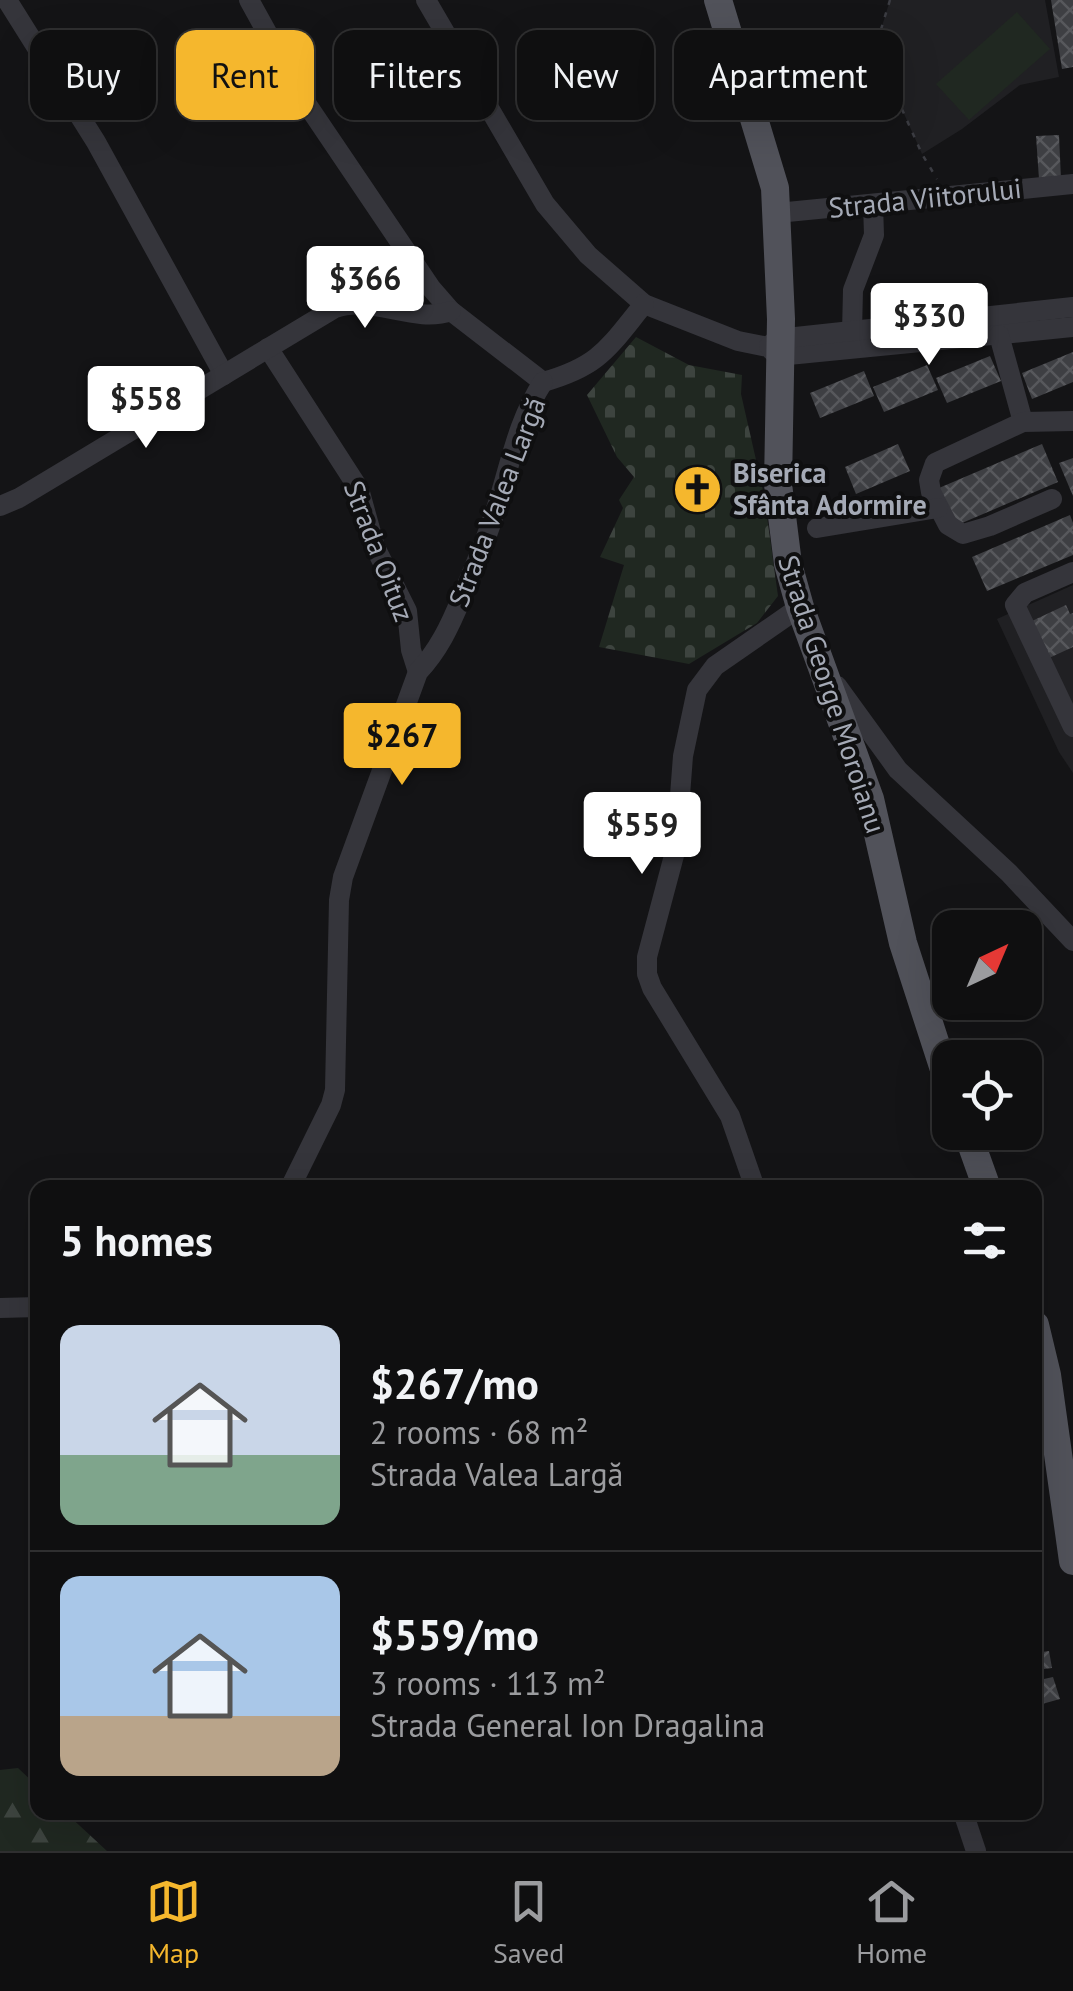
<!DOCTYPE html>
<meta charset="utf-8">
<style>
:root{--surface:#0f0f10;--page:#1d1d1e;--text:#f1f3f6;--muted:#9b9c9f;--line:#2f2f30;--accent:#f5b72d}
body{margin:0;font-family:"PT Sans",sans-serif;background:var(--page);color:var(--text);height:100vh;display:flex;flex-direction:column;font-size:38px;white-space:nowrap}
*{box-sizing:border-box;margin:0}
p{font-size:32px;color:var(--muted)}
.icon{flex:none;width:55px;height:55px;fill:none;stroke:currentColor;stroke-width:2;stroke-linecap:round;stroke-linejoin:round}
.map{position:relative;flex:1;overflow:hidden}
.drawer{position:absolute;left:30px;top:1180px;width:1012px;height:640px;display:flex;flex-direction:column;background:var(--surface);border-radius:20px;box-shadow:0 10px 40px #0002,0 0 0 2px var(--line)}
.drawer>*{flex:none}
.banner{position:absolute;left:30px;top:30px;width:1015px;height:90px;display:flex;gap:20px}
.needle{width:65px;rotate:44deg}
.controls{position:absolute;left:932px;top:910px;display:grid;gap:20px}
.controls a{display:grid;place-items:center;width:110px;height:110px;border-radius:20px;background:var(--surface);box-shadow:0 10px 40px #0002,0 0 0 2px var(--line);font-size:50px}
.price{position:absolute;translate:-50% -85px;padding:0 22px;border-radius:10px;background:#fff;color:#222;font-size:32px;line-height:65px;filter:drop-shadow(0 2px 5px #0008)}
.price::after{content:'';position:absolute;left:50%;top:60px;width:30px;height:22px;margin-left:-15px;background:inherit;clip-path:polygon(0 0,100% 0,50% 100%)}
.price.active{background:var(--accent);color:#111}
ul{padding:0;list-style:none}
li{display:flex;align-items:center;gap:30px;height:250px;padding:0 30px}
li+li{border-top:2px solid var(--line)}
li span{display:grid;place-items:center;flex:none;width:280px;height:200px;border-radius:20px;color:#555}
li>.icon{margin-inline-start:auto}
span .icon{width:120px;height:120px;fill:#fffc;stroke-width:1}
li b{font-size:42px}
h2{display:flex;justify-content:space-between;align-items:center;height:120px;padding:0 30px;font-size:42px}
.pill{padding:0 35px;border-radius:20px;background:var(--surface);box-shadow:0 10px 40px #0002,0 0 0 2px var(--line);font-size:35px;line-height:90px}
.pill.active{background:var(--accent);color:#111}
.dock{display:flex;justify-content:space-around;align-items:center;height:140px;border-top:2px solid var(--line);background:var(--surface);font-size:28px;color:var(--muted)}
.dock a{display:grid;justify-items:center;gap:5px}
.dock .active{color:var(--accent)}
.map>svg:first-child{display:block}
.built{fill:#202023}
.forest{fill:url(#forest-firs)}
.cemetery{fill:url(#cemetery-stones)}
.pitch{fill:#202821}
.building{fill:url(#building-cross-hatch)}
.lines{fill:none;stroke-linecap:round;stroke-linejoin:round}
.path{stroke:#3b3c42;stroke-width:2.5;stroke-dasharray:5 8;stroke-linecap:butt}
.minor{stroke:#35353b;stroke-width:20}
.major{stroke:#51525a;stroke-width:28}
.labels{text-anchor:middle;stroke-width:8;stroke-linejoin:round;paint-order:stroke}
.street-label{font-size:28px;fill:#a5aab6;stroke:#0f0f10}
.poi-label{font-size:28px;font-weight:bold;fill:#a5aab6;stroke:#0f0f10;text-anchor:start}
</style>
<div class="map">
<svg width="1073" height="1851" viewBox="0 0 1073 1851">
<defs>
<pattern id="forest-firs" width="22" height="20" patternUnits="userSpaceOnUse" patternTransform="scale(2.5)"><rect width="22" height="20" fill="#202821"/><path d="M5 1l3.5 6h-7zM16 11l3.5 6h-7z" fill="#3d443f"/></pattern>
<pattern id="cemetery-stones" width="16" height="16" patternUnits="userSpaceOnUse" patternTransform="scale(2.5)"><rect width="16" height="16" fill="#202821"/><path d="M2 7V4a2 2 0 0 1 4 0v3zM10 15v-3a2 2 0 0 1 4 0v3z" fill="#3d443f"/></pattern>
<pattern id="building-cross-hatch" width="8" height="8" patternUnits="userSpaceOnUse" patternTransform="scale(2.5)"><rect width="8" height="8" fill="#3e3f43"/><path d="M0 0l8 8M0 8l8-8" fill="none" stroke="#57585c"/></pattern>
</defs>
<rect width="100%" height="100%" fill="#141416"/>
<g class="built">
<path d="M890,0h155l14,77 -39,8 -58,44 -40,25 -47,-105z"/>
<path d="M1073,585v188l-14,-21 -62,-133z"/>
</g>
<path class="forest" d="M18,1768l19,18 1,26 28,1 41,38h-107v-81z"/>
<path class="cemetery" d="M636,337l53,28 53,10 -1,19 23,101 14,101 -21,27 -68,41 -90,-17 25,-82 -24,-8 23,-49 -4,-8 15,-23 -17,-20 -30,-62z"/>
<path class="pitch" d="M1017,12l33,37 -81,71 -33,-36z"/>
<g class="building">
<path d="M1051,0h22v67l-11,2z"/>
<path d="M1059,135l2,44h-22l-3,-43z"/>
<path d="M1073,352v30l-41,17 -10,-26z"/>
<path d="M990,356l11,25 -54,22 -11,-25z"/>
<path d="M927,365l11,25 -54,22 -11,-25z"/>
<path d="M864,371l10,25 -54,22 -10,-25z"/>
<path d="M898,444l12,27 -54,23 -11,-27z"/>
<path d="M1042,444l16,38 -103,44 -16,-38z"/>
<path d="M1073,458v38l-14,-33z"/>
<path d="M1070,515l3,8v32l-86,36 -15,-34z"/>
<path d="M1066,605l4,9 3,-1v34l-24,11 -17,-37z"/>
<path d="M1049,1651l3,17 -17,2v-17z"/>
<path d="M1053,1677l7,22 -25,7v-25z"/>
</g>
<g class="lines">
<path class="path" d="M890,0l-15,49 47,105 15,25"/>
<g class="minor">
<path d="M7,0l89,142 128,233"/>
<path d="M249,0l57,103 125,185 20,23 92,71"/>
<path d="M426,0l119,204 43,51 56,49 94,37 30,6 10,9 295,-29"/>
<path d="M777,213l296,-29"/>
<path d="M852,332l1,-42 21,-55 -1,-31"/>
<path d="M999,335l24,87"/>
<path d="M769,346l8,-7 296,-32"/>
<path d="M268,348l91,141 16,58 32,64 4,39 7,22"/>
<path d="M543,382c57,-16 65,-34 101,-78"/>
<path d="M1052,499l-62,27 -27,8 -15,-9 -17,-33 -2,-12 6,-17 88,-41 50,-1"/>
<path d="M0,506l19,-8 316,-190c38,-13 79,16 116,3"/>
<path d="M817,528l121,-20"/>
<path d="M1073,572l-48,21 -10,12 58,122"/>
<path d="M837,686l61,84 111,103 64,68"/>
<path d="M290,1188l41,-83 4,-15 4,-190 4,-23 75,-205c20,-21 32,-46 43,-73 12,-28 24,-57 34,-87 15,-45 21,-88 48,-130"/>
<path d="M755,1188l-25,-72 -78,-128 -5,-14v-17l29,-109 7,-92 14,-66 18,-24 85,-59"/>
<path d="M0,1308l38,-1"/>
<path d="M963,1812l13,39"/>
</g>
<g class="major">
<path d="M718,0l57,188 6,131 -3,165 10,80 12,43 70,192 33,144 47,145"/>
<path d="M967,1132l20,56"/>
<path d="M1035,1325l12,50 26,186"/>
</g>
</g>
<defs>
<symbol id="church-disc" viewBox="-11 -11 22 22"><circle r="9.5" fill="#f5b72d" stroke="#0f0f10"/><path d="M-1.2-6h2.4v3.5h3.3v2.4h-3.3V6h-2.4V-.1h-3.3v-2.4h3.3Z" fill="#111"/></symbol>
</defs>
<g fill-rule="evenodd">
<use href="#church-disc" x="670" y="462" width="55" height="55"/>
</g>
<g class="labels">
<g class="street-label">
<text transform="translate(925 198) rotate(-6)" y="10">Strada Viitorului</text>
<text transform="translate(497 502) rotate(-69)" y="10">Strada Valea Largă</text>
<text transform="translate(379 551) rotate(69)" y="10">Strada Oituz</text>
<text transform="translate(832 694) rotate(72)" y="10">Strada George Moroianu</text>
</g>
<g class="poi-label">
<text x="733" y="483">Biserica<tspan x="733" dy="32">Sfânta Adormire</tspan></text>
</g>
</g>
</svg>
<div class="controls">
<a><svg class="needle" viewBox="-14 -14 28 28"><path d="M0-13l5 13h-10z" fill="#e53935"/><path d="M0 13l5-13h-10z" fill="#9b9c9f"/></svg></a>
<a><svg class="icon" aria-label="locate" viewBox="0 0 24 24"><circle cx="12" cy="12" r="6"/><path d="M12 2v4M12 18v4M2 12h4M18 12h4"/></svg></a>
</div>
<b class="price" style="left:365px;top:331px">$366</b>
<b class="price" style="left:929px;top:368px">$330</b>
<b class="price" style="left:146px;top:451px">$558</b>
<b class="price active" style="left:402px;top:788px">$267</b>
<b class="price" style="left:642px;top:877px">$559</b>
<div class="banner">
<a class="pill">Buy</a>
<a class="pill active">Rent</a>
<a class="pill">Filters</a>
<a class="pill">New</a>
<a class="pill">Apartment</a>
</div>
<section class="drawer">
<h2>5 homes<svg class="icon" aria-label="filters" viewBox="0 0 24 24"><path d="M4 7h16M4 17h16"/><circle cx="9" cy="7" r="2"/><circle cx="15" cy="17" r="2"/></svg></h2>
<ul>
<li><span style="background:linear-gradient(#c9d6e8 65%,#7fa58c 0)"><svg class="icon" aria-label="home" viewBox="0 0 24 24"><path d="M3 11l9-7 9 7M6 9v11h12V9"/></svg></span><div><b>$267/mo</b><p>2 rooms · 68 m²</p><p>Strada Valea Largă</p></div></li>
<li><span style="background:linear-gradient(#a9c7e8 70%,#b9a48a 0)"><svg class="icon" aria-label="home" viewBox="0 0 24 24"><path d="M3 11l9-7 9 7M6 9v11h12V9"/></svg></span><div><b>$559/mo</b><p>3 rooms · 113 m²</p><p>Strada General Ion Dragalina</p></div></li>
</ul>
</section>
</div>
<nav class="dock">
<a class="active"><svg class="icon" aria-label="map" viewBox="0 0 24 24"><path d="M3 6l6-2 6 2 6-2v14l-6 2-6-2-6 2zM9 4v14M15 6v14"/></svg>Map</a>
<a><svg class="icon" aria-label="saved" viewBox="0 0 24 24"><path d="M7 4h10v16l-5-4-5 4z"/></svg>Saved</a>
<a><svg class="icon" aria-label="home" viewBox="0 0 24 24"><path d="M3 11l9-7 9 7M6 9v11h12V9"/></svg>Home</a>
</nav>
